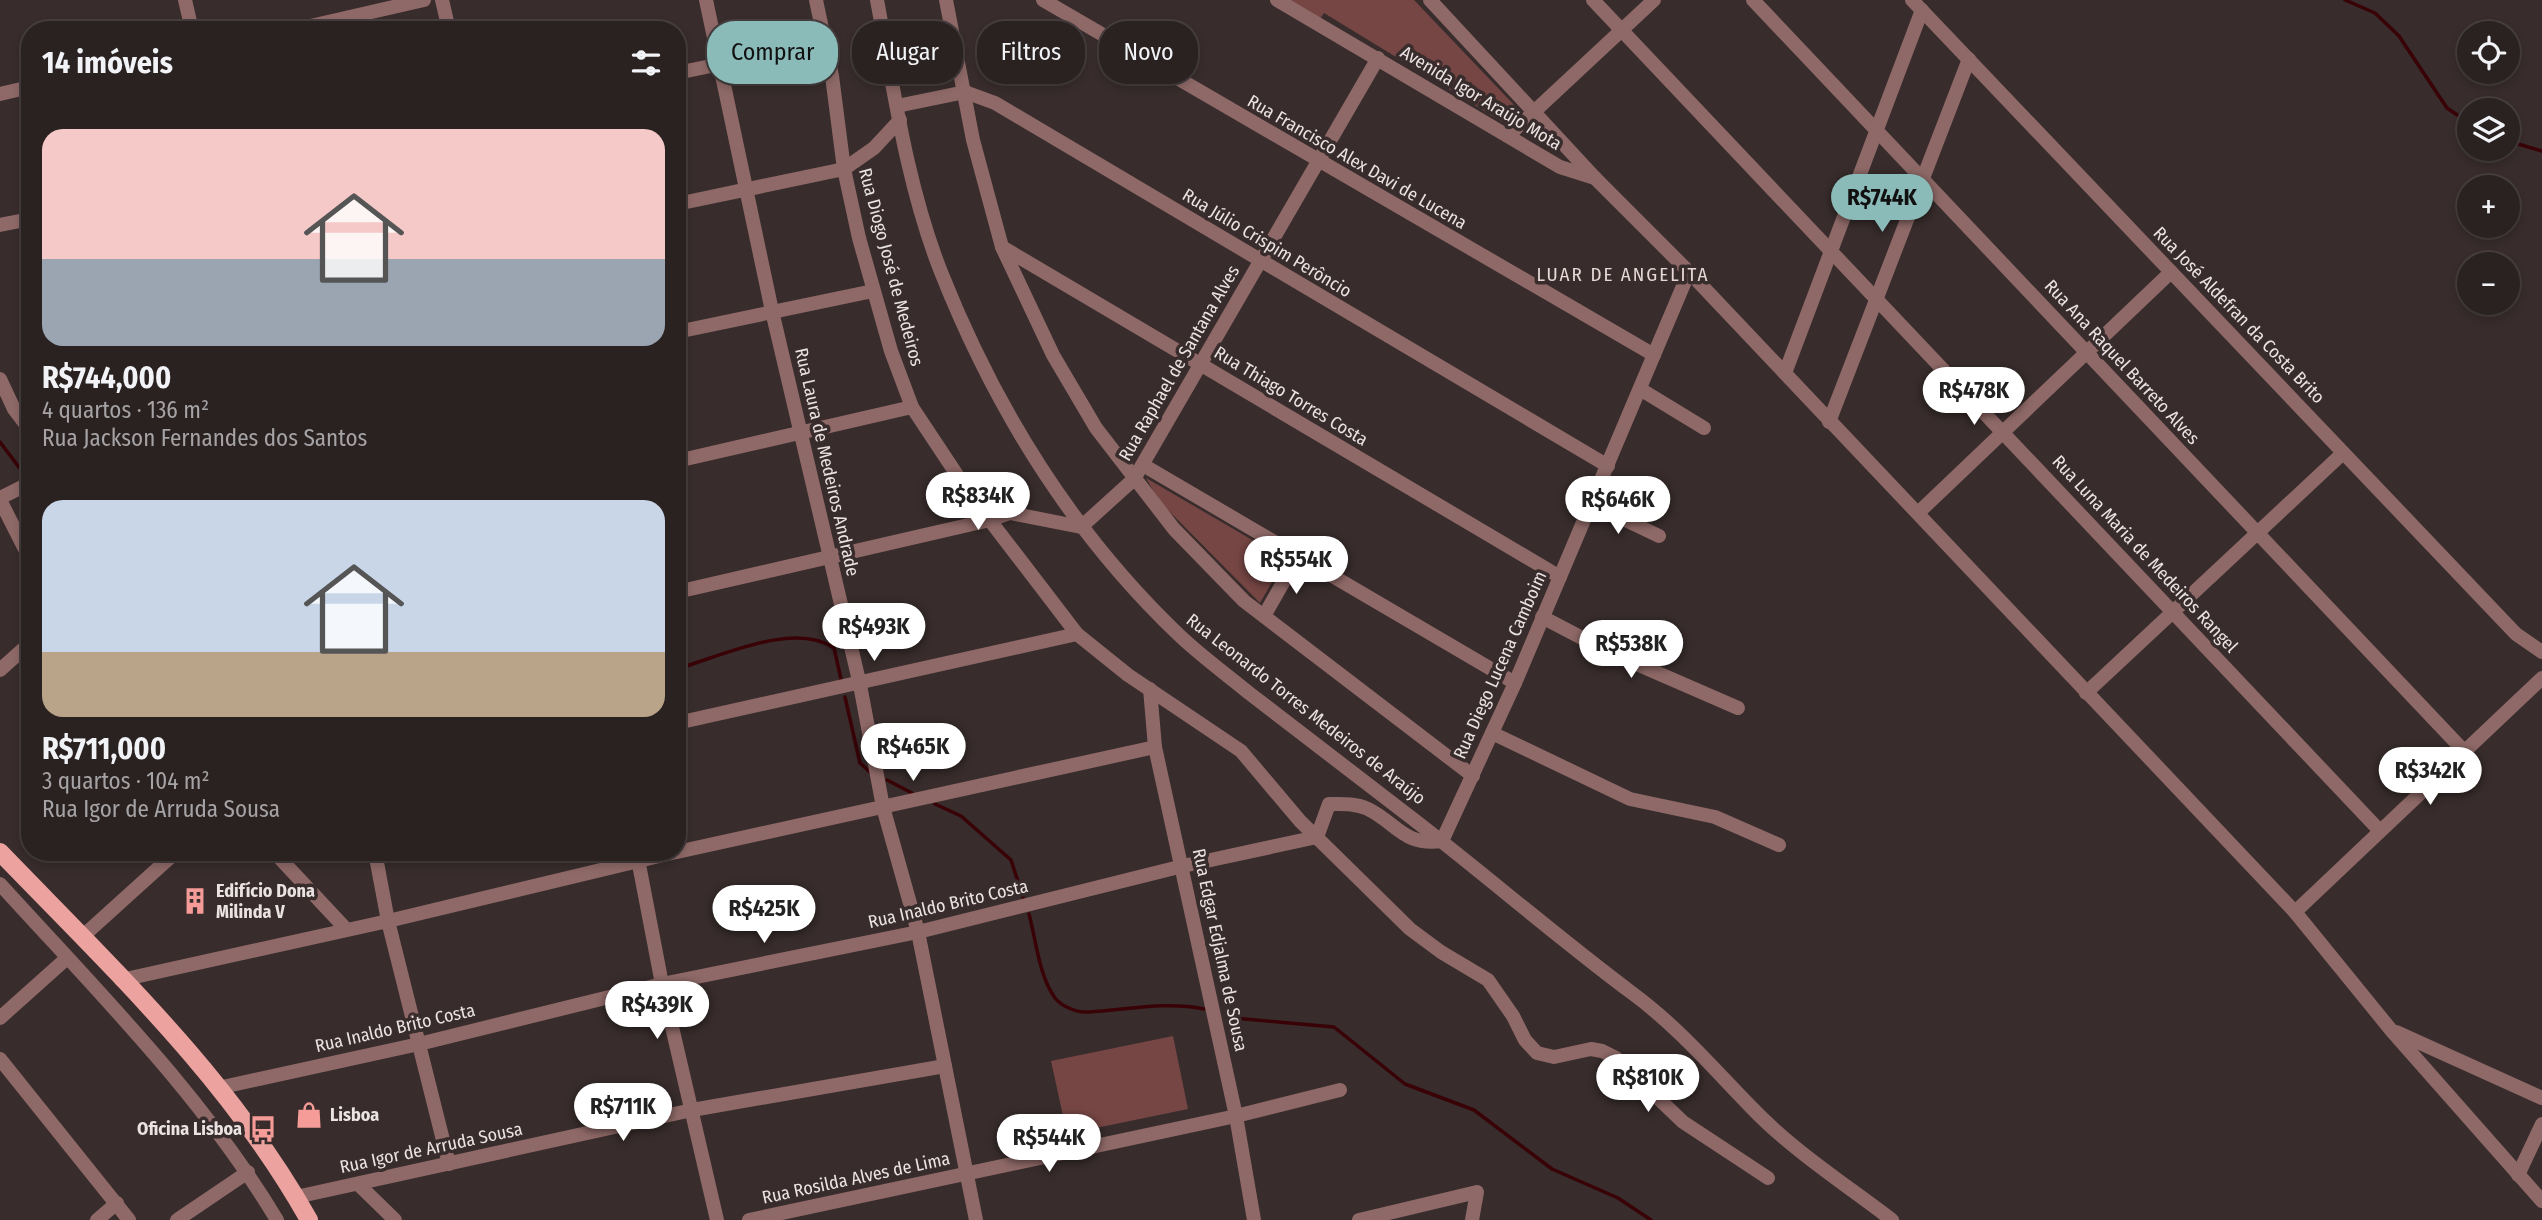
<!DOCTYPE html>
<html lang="pt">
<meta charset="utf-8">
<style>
:root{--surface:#2a2121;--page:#32292a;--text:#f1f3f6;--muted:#a5a3a5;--line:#463e3f;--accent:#8bbbb9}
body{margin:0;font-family:"Fira Sans Condensed",sans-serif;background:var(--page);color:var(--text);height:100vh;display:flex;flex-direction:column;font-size:26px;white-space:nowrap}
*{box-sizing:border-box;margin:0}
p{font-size:23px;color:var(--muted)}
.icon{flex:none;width:38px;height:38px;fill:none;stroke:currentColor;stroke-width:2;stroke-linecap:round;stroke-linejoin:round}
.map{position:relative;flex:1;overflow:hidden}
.panel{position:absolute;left:21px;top:21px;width:665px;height:840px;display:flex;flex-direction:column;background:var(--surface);border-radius:28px;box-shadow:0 4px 10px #0003,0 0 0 2px var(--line)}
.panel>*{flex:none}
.hud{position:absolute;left:707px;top:21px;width:665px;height:63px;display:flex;gap:14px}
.controls{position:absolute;left:2457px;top:21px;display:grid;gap:14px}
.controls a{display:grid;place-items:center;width:63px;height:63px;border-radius:50%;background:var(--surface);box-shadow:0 4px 10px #0003,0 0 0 2px var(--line);font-size:35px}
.price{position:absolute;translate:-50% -60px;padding:0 16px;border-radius:24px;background:#fff;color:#222;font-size:23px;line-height:46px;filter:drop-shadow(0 2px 4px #0008)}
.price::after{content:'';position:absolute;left:50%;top:42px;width:21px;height:16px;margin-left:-10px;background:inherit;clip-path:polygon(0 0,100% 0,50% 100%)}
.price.current{background:var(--accent);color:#111}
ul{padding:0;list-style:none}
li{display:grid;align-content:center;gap:14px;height:371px;padding:0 21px}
li span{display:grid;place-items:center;height:217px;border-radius:21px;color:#555}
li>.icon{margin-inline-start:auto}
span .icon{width:126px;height:126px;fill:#fffc;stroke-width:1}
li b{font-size:30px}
h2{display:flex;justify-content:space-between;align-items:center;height:84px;padding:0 21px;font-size:30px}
.chip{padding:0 24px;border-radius:28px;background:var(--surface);box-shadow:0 4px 10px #0003,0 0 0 2px var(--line);font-size:24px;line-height:63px}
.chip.current{background:var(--accent);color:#111}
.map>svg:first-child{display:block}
.green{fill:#754644}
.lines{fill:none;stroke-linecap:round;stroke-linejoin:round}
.stream{stroke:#390207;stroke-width:3.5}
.minor{stroke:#8e6967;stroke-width:14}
.major{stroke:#eca29e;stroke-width:18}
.labels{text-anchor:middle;stroke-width:7;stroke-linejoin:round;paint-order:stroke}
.street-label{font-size:18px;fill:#ebe3e3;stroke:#382c2c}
.poi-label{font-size:18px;font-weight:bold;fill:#ebe3e3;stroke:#382c2c;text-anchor:start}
.neighbourhood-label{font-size:19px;letter-spacing:2px;fill:#e7d8d7;stroke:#382c2c}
</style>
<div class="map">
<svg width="2542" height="1220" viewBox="0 0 2542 1220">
<rect width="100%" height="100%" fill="#382c2c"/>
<g class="green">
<path d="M1285,0h129l104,109 -14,14 -180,-110 -5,7z"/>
<path d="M1146,478l139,81 -25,44 -101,-102z"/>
<path d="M1173,1036l15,73 -121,25 -16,-73z"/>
</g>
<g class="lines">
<g class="stream">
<path d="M2345,0l30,13 24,23 48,72 22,15"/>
<path d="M2508,141l34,10"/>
<path d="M0,442l28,37"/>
<path d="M677,669c44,-13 117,-48 157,-21l7,31"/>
<path d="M845,697l15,66 10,9"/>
<path d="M887,780l25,13"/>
<path d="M935,804l26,12 50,44 12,37"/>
<path d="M1029,914c7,26 10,62 26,84 7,9 23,15 34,14 38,-2 76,-11 115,-3"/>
<path d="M1234,1018l100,9 71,57 69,26 78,59 66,29 33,22"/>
</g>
<g class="minor">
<path d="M185,0l7,30"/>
<path d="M442,0l7,30"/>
<path d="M706,0l66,311 88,374 23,122 35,125 58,288"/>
<path d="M816,0l16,76 12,93 15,69 32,113 21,56 57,86 108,141 51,41 113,76 59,70 110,108 31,23 47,28 25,36 12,24 12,13 17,4 37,-8 11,2 14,7 67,64 85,56"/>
<path d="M877,0c17,91 30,186 64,272 54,136 132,262 238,363 22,21 47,39 70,58 54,42 109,84 164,126 74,57 144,118 219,174 45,33 80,74 119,114 41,43 94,77 141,113"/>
<path d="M946,0l27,140 29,107 51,108 43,73 78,101 70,72 229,175"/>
<path d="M1043,0l611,355"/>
<path d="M1277,0l283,167 35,11"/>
<path d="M1430,0l165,178 94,94 606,640 96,118 151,171"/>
<path d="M1593,0l787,831"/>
<path d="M1753,0l710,750"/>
<path d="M1912,0l604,634 26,18"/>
<path d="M293,30l131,-30"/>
<path d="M677,73l148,-31"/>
<path d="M0,94l30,-7"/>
<path d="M897,106l68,-14 30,11 613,363"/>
<path d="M1508,136l146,-136"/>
<path d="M677,204l167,-35 30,-21 26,-28"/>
<path d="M0,225l30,-6"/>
<path d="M1002,247l558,330"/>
<path d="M677,332l196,-41"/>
<path d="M1785,373l137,-363"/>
<path d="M0,379l14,30 16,21"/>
<path d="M1640,389l64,39"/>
<path d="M1829,422l140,-363"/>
<path d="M677,461l235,-54"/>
<path d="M1143,465l372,218"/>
<path d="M0,498l30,-15"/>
<path d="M0,500l30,59"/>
<path d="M1592,504l67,32"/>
<path d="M1918,513l253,-241"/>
<path d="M677,592l313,-72 20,-7 71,14 53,-48 244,-421"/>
<path d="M1264,616l33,-58"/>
<path d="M1542,617l65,34 131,57"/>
<path d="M0,670l30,-27"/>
<path d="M1150,689l5,58 81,369 18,104"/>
<path d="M2086,693l257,-240"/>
<path d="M677,723l400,-89"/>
<path d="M1492,733l138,66 85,18 64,28"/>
<path d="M274,852l72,77"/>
<path d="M375,852l13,69 61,243"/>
<path d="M677,852l478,-105"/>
<path d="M637,854l25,130 55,236"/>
<path d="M0,884c97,107 202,211 277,336"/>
<path d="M2295,912l247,-234"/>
<path d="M82,937l94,-85"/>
<path d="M121,980l267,-59 288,-69"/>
<path d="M0,1018l67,-60"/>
<path d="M2396,1032l146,66"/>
<path d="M0,1059l129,161"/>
<path d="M218,1088l201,-44 243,-60 256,-52 265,-66 134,-29 12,-33c13,0 26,-1 39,5 30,15 35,37 74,32l73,-158 174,-411"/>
<path d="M2518,1175l24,-51"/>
<path d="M358,1184l37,36"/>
<path d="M296,1197l396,-87 253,-44"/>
<path d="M97,1220l20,-17"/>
<path d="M177,1220l71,-48"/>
<path d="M749,1220l487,-104 104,-26"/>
<path d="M1359,1220l118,-28 -5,28"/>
</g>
<path class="major" d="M0,852c110,114 231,228 309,368"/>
</g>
<defs>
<symbol id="building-bare" viewBox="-9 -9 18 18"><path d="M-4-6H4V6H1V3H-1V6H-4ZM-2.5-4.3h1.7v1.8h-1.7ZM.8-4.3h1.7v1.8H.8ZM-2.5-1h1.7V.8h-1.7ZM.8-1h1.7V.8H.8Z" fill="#f59b98" stroke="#382c2c" stroke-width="2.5" paint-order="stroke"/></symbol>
<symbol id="shop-bare" viewBox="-9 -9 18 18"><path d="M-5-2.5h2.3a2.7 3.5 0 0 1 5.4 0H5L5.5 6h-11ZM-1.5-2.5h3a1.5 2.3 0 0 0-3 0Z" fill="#f59b98" stroke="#382c2c" stroke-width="2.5" paint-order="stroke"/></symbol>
<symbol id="bus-bare" viewBox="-9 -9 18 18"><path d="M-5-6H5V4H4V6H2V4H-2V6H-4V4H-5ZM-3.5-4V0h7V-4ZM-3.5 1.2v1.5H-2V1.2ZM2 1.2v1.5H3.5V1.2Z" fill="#f59b98" stroke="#382c2c" stroke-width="2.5" paint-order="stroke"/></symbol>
</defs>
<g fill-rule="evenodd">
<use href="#building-bare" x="176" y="882" width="38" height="38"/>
<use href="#shop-bare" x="290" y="1096" width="38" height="38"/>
<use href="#bus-bare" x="244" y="1110" width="38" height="38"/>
</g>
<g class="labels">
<g class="street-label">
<text transform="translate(1481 98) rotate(31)" y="6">Avenida Igor Araújo Mota</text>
<text transform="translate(1357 162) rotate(30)" y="6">Rua Francisco Alex Davi de Lucena</text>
<text transform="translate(1267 243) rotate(31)" y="6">Rua Júlio Crispim Perôncio</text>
<text transform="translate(891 267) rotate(75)" y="6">Rua Diogo José de Medeiros</text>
<text transform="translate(2239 315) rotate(46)" y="6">Rua José Aldefran da Costa Brito</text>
<text transform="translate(2122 362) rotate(47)" y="6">Rua Ana Raquel Barreto Alves</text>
<text transform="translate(1179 363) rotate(-60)" y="6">Rua Raphael de Santana Alves</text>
<text transform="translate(1291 396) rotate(31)" y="6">Rua Thiago Torres Costa</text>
<text transform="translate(827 462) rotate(77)" y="6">Rua Laura de Medeiros Andrade</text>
<text transform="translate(2145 554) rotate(47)" y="6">Rua Luna Maria de Medeiros Rangel</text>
<text transform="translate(1500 665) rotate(-66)" y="6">Rua Diego Lucena Camboim</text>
<text transform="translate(1306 709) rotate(38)" y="6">Rua Leonardo Torres Medeiros de Araújo</text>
<text transform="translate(948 904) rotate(-13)" y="6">Rua Inaldo Brito Costa</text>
<text transform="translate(1220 950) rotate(78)" y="6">Rua Edgar Edjalma de Sousa</text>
<text transform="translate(395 1028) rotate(-13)" y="6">Rua Inaldo Brito Costa</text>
<text transform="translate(431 1148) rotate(-12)" y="6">Rua Igor de Arruda Sousa</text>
<text transform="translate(856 1178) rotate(-12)" y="6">Rua Rosilda Alves de Lima</text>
</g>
<g class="poi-label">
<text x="216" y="897">Edifício Dona<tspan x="216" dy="21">Milinda V</tspan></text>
<text x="330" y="1121">Lisboa</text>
<text x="242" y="1135" text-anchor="end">Oficina Lisboa</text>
</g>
<g class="neighbourhood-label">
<text x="1623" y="281">LUAR DE ANGELITA</text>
</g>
</g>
</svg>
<div class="controls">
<a><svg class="icon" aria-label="locate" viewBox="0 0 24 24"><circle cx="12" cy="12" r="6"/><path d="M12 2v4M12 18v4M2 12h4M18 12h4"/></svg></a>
<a><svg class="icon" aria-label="layers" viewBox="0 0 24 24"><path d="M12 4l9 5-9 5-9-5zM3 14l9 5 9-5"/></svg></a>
<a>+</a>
<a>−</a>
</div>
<b class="price current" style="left:1882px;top:234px">R$744K</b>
<b class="price" style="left:1974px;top:427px">R$478K</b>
<b class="price" style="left:978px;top:532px">R$834K</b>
<b class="price" style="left:1618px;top:536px">R$646K</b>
<b class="price" style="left:1296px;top:596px">R$554K</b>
<b class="price" style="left:874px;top:663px">R$493K</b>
<b class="price" style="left:1631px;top:680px">R$538K</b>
<b class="price" style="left:913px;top:783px">R$465K</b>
<b class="price" style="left:2430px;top:807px">R$342K</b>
<b class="price" style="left:764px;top:945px">R$425K</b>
<b class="price" style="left:657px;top:1041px">R$439K</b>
<b class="price" style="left:1648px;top:1114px">R$810K</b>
<b class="price" style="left:623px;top:1143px">R$711K</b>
<b class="price" style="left:1049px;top:1174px">R$544K</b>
<div class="hud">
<a class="chip current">Comprar</a>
<a class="chip">Alugar</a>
<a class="chip">Filtros</a>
<a class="chip">Novo</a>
</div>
<section class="panel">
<h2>14 imóveis<svg class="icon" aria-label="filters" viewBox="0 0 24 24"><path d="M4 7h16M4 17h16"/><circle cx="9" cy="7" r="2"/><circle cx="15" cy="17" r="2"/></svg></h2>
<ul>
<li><span style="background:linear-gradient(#f6c9c9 60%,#9aa5b1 0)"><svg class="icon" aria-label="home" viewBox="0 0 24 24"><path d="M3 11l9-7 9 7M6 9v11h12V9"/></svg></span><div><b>R$744,000</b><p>4 quartos · 136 m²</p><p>Rua Jackson Fernandes dos Santos</p></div></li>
<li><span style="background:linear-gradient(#c9d6e8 70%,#b9a48a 0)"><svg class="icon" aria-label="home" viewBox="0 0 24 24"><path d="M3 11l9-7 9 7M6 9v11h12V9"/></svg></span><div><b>R$711,000</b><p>3 quartos · 104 m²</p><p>Rua Igor de Arruda Sousa</p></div></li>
</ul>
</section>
</div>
